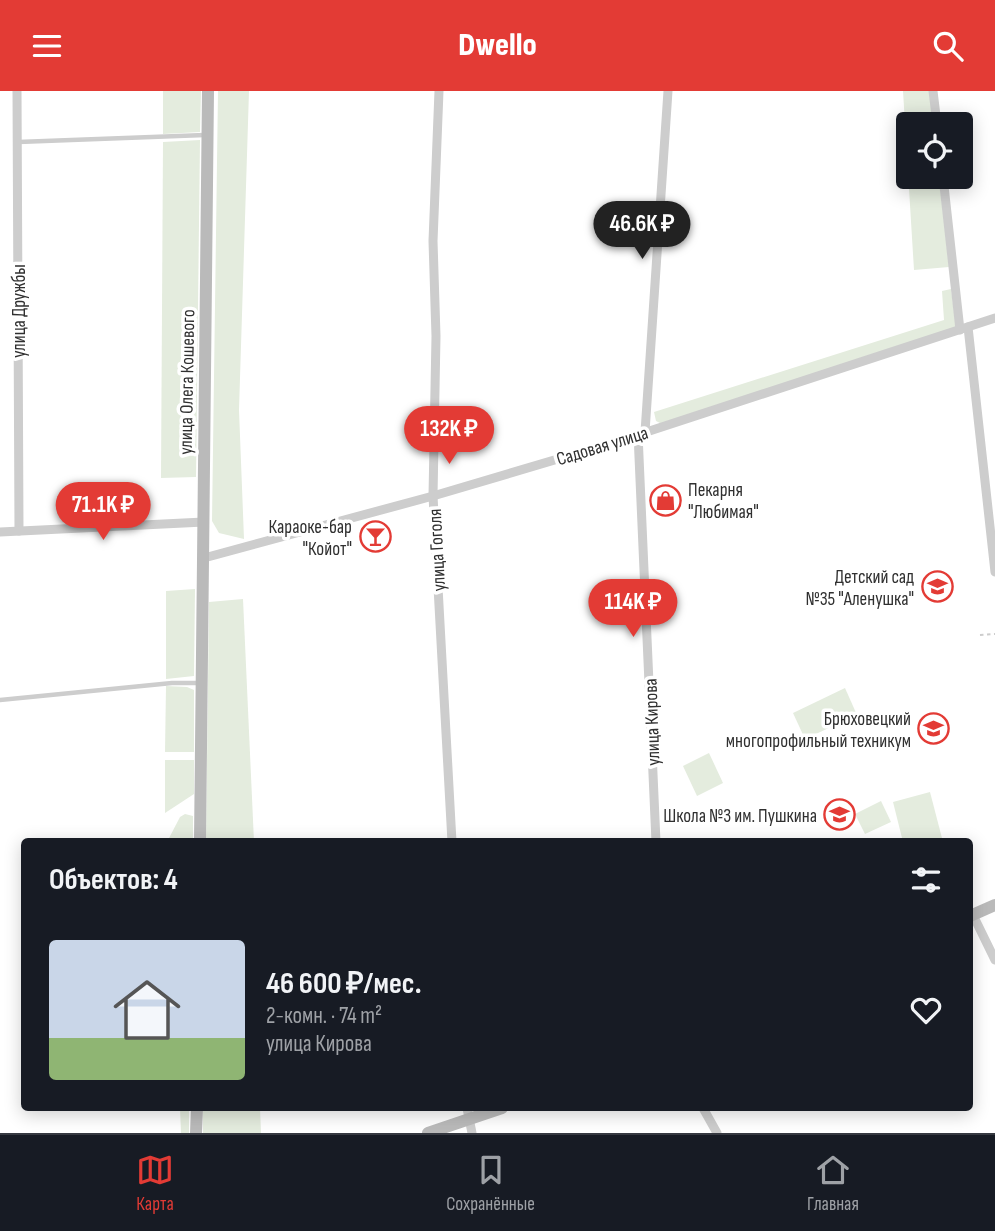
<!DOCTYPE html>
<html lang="ru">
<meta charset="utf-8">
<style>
:root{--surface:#171b24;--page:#242831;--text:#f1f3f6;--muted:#9ea1a6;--line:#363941;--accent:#e33b35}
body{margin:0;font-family:"Sofia Sans Condensed",sans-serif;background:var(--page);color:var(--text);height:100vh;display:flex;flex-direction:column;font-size:26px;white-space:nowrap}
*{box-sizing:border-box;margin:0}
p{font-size:23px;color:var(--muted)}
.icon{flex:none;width:38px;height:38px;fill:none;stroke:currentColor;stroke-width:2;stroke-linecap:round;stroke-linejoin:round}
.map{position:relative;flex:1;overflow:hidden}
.side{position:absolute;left:21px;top:747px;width:952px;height:273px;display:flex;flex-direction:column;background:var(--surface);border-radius:7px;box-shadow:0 4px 18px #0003}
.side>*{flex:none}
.fabs{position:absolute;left:896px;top:21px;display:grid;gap:14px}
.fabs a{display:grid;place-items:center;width:77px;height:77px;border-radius:7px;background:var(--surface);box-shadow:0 4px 18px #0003;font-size:35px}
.price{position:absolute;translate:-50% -60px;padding:0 16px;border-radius:24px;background:var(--accent);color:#fff;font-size:23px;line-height:46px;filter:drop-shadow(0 2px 4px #0008)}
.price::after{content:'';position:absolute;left:50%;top:42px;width:21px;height:16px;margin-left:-10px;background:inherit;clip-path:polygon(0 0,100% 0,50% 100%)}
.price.current{background:#222;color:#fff}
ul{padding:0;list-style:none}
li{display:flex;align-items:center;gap:21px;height:175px;padding:0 28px}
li+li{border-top:2px solid var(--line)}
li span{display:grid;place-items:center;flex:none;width:196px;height:140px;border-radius:7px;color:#555}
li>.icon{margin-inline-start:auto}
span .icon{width:84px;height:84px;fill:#fffc;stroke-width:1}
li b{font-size:30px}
h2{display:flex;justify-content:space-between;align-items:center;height:84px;padding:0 28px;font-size:30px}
header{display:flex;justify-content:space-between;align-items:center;height:91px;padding:0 28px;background:var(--accent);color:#fff;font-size:32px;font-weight:800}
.menu{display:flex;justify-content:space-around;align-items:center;height:98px;border-top:2px solid var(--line);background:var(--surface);font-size:19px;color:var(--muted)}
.menu a{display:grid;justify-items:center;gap:4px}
.menu .current{color:var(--accent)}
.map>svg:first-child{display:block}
.green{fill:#e4ecde}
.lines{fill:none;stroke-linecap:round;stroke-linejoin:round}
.path{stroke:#cdcdcd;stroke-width:2;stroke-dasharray:3.5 3.5;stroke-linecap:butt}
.lane{stroke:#cdcdcd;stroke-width:4.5}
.street{stroke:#cdcdcd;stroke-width:9}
.secondary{stroke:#bababa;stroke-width:12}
.labels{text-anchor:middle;stroke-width:7;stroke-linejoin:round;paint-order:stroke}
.street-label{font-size:19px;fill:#303030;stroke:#fff}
.poi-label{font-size:19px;fill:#303030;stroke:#fff;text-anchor:end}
</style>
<header><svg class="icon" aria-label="menu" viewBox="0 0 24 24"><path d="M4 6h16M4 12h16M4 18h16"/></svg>Dwello<svg class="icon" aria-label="search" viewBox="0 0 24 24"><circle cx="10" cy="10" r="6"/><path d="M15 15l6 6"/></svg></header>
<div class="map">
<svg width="995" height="1042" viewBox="0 0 995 1042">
<rect width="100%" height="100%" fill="#fff"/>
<g class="green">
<path d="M163,0h38l-1,41 -37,2z"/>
<path d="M218,0h31l-10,319 5,129 -25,-6 -7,-12z"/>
<path d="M903,0h27l3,33h-25v53h31l10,90 -35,3z"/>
<path d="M200,49l-4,337 -35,1 2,-336z"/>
<path d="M951,198l5,39 -294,96 -6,-3 -2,-9 290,-92 -2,-29z"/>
<path d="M195,498l-1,87 -28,3v-88z"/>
<path d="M243,508l11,243h-48l3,-240z"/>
<path d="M166,595l21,1 7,3v62h-29z"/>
<path d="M845,597l12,27 -52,24 -12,-26z"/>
<path d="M709,662l14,30 -26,13 -14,-30z"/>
<path d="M165,669h29v34l-29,19z"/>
<path d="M930,701l13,50h-40l-10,-40z"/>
<path d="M881,710l10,21 -26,12 -10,-20z"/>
<path d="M185,723l8,2v26h-26l13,-25z"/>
<path d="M180,1017h9v25h-8z"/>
<path d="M203,1017h57l1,25h-58z"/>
</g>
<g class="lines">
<path class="path" d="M980,544l15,-1"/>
<g class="lane">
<path d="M18,51l187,-7"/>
<path d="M0,609l172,-17h29"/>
</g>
<g class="street">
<path d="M17,0l2,440"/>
<path d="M439,0l-6,150 3,95 -3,160 19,346"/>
<path d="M933,0l4,33"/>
<path d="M943,86l17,153"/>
<path d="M968,236l27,245"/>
<path d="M645,341l23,-341"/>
<path d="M638,343l18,408"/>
<path d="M0,441l204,-10"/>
<path d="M204,467l229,-62 189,-56 373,-122"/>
<path d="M973,824l22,45"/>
<path d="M467,1017l5,25"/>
<path d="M703,1017l14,25"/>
</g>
<g class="secondary">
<path d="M200,751l8,-751"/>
<path d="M970,825l25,-11"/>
<path d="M196,1042l1,-25"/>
<path d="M428,1042l74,-25"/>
</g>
</g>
<defs>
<symbol id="shop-ring" viewBox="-11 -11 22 22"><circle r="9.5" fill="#fff" stroke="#e33b35" stroke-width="1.5"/><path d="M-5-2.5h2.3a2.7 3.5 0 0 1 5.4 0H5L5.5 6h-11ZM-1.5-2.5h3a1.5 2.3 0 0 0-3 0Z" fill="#e33b35"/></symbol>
<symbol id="bar-ring" viewBox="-11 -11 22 22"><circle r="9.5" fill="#fff" stroke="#e33b35" stroke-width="1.5"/><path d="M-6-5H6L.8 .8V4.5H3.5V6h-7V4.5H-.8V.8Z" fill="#e33b35"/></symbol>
<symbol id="school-ring" viewBox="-11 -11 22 22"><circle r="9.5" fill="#fff" stroke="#e33b35" stroke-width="1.5"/><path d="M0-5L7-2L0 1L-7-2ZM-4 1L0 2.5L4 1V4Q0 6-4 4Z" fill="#e33b35"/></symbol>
<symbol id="university-ring" viewBox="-11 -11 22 22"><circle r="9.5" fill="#fff" stroke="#e33b35" stroke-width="1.5"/><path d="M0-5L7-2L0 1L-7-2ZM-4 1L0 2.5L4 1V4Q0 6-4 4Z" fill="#e33b35"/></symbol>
</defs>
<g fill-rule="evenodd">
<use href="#shop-ring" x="648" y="392" width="35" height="35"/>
<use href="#bar-ring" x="358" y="428" width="35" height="35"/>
<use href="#school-ring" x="920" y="478" width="35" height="35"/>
<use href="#university-ring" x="916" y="620" width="35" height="35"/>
<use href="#school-ring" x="822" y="706" width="35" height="35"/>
</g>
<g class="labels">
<g class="street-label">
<text transform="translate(18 220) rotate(-90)" y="7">улица Дружбы</text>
<text transform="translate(186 291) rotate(-89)" y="7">улица Олега Кошевого</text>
<text transform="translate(602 354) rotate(-17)" y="7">Садовая улица</text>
<text transform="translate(436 459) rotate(-93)" y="7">улица Гоголя</text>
<text transform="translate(651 631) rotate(-92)" y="7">улица Кирова</text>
</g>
<g class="poi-label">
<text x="688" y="405" text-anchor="start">Пекарня<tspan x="688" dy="22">"Любимая"</tspan></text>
<text x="352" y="442">Караоке-бар<tspan x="352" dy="22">"Койот"</tspan></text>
<text x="914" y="492">Детский сад<tspan x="914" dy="22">№35 "Аленушка"</tspan></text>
<text x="911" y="634">Брюховецкий<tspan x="911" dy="22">многопрофильный техникум</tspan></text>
<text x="817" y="731">Школа №3 им. Пушкина</text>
</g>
</g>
</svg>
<div class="fabs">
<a><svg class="icon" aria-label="locate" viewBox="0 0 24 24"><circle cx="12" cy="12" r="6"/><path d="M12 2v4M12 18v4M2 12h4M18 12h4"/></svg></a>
</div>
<b class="price current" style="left:642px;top:170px">46.6K ₽</b>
<b class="price" style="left:449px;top:375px">132K ₽</b>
<b class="price" style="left:103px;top:451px">71.1K ₽</b>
<b class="price" style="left:633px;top:548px">114K ₽</b>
<section class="side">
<h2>Объектов: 4<svg class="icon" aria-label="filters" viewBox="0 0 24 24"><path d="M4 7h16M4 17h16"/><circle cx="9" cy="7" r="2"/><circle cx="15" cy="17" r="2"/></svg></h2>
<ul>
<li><span style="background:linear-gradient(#c9d6e8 70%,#8fb573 0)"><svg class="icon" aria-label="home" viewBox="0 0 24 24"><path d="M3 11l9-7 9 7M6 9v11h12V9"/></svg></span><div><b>46 600 ₽/мес.</b><p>2-комн. · 74 m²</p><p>улица Кирова</p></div><svg class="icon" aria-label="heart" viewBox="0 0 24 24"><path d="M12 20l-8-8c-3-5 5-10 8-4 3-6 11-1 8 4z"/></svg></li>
</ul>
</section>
</div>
<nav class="menu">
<a class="current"><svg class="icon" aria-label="map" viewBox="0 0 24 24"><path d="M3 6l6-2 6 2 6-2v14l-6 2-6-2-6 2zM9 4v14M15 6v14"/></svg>Карта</a>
<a><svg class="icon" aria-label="saved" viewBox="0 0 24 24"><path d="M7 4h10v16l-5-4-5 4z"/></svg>Сохранённые</a>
<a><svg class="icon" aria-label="home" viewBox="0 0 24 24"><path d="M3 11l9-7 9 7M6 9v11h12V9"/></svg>Главная</a>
</nav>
